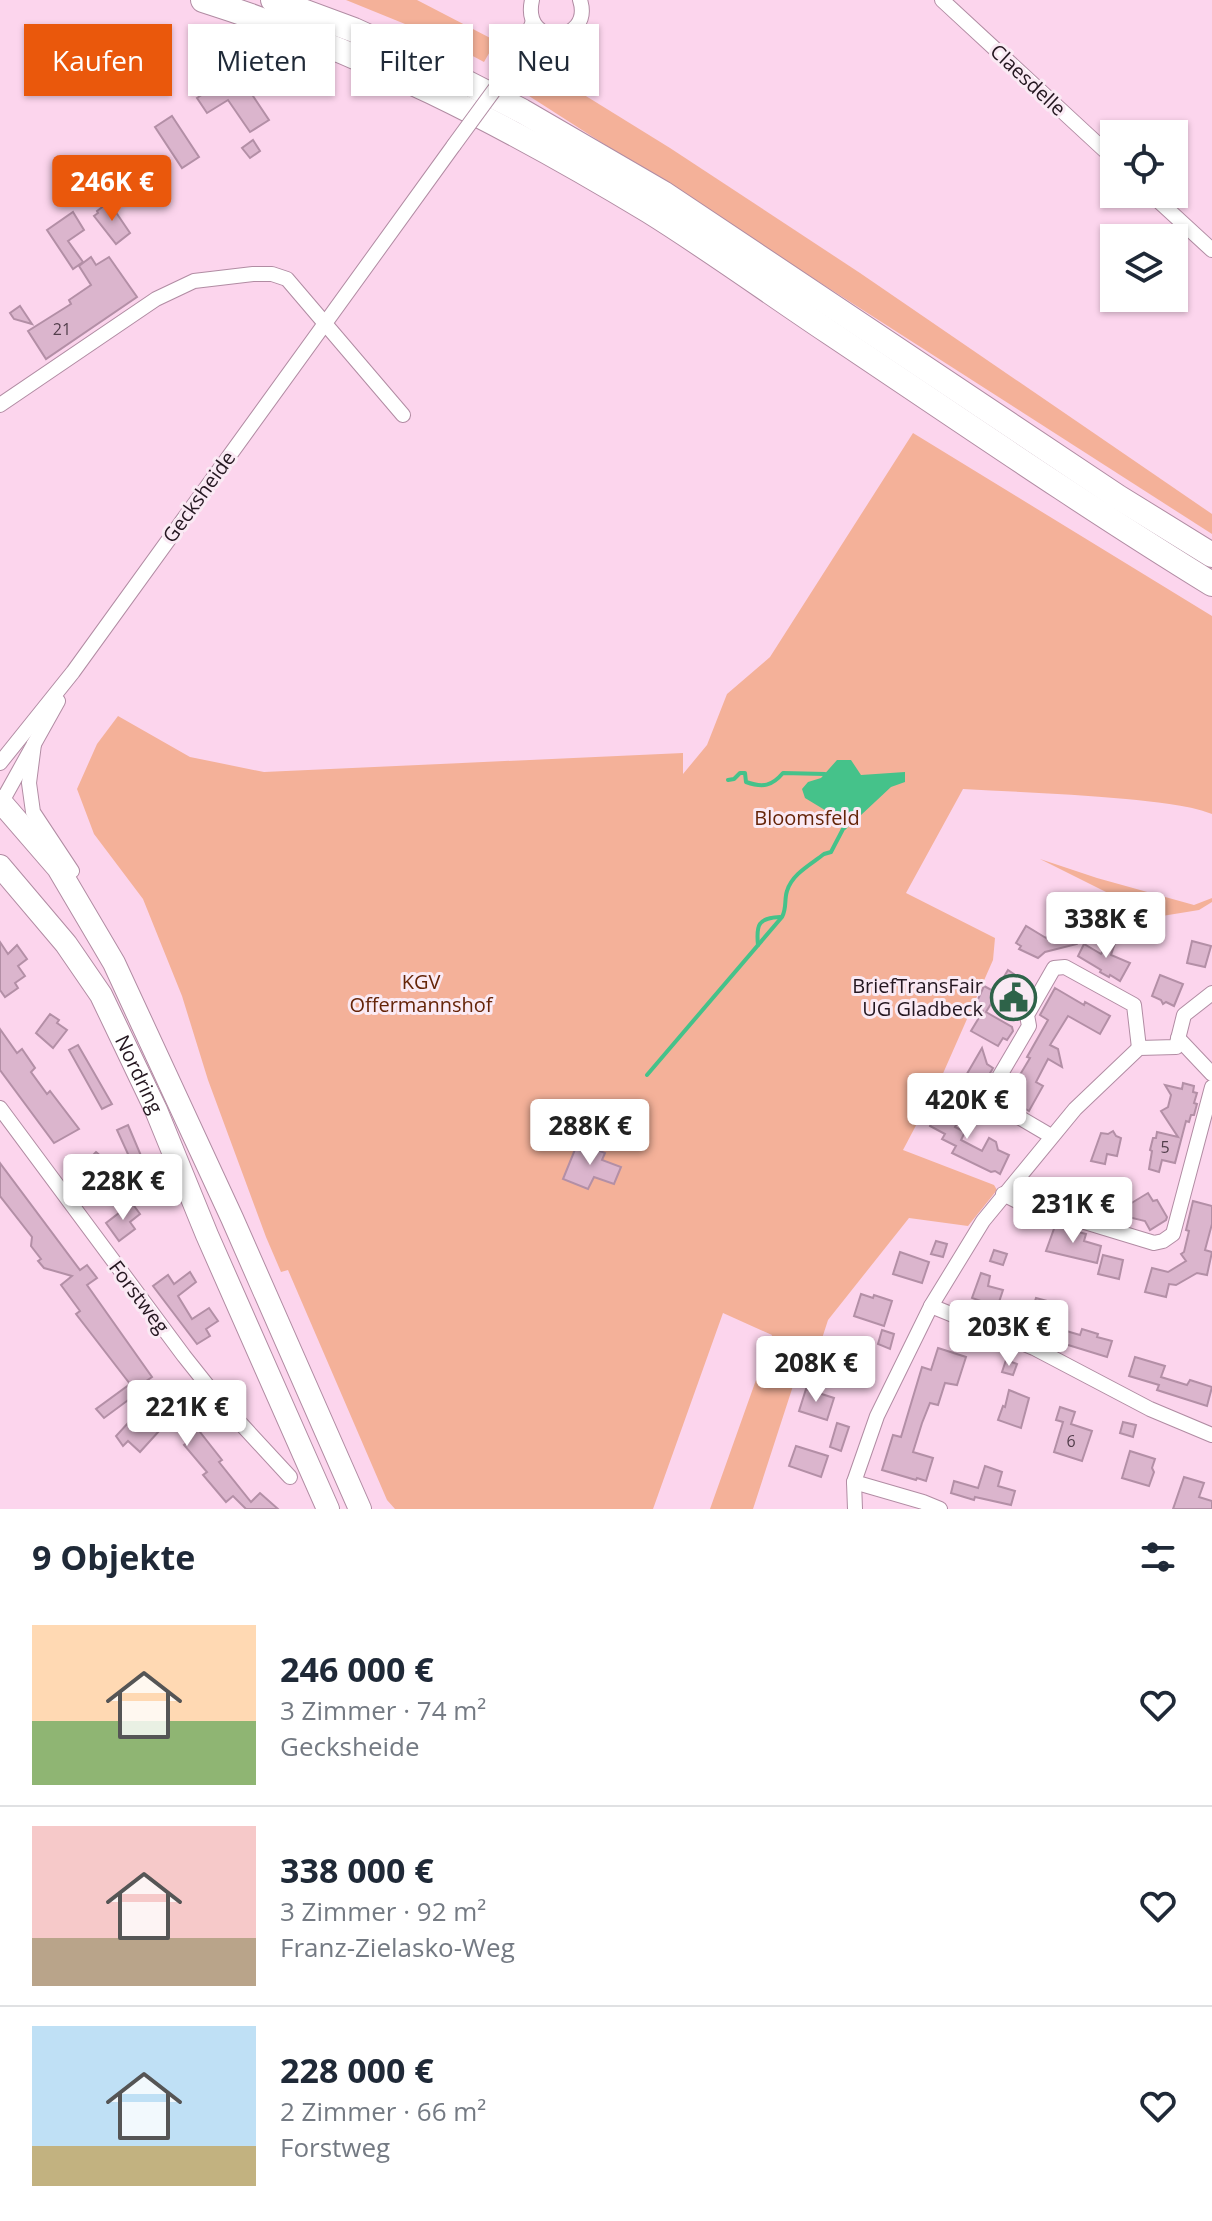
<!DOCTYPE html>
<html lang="de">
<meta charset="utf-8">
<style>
:root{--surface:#fff;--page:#f2f2f3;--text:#1f2937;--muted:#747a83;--line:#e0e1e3;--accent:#ea580c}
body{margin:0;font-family:"Open Sans",sans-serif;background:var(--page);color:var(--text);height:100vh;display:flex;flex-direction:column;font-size:30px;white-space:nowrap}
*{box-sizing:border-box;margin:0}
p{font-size:26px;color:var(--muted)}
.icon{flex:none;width:44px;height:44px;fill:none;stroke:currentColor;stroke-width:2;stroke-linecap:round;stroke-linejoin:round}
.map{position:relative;height:1509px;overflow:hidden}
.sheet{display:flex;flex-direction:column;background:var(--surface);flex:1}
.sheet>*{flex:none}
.guide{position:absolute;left:24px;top:24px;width:800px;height:72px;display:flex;gap:16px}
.fabs{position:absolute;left:1100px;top:120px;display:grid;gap:16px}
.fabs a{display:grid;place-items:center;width:88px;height:88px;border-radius:0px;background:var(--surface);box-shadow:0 2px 6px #0004;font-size:40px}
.price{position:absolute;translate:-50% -68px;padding:0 18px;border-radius:8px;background:#fff;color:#222;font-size:26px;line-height:52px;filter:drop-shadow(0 2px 4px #0008)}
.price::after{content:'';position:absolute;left:50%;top:48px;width:24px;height:18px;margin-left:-12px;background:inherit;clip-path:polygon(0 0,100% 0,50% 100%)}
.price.current{background:var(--accent);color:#fff}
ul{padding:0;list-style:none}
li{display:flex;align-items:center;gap:24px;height:200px;padding:0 32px}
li+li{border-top:2px solid var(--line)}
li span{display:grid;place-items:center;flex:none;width:224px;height:160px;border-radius:0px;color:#555}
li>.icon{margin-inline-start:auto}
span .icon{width:96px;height:96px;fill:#fffc;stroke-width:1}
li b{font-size:34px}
h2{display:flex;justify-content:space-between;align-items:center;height:96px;padding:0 32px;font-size:34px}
.tag{padding:0 28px;border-radius:0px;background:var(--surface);box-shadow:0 2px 6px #0004;font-size:28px;line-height:72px}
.tag.current{background:var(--accent);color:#fff}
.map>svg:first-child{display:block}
.green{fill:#f4b199}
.water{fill:#45c28a}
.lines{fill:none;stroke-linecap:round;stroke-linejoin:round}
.stream{stroke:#45c28a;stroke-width:4}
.building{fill:#dbb5cd;stroke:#b38fa6;stroke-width:2}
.minor-casing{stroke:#b18ca3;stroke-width:16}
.primary-casing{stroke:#b18ca3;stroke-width:24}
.motorway-casing{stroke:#b18ca3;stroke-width:26}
.minor{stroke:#fff;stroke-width:14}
.primary{stroke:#fff;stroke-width:22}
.motorway{stroke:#fff;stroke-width:24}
.minor-bridge-casing{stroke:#b18ca3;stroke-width:16;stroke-linecap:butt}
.minor-bridge{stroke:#fff;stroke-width:14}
.labels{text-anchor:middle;stroke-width:6;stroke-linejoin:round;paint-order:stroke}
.number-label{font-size:16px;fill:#523e4b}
.street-label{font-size:20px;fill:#241720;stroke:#faeaf4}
.park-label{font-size:20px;fill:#652408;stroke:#faeaf4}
.poi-label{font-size:20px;fill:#241720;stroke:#faeaf4;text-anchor:end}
</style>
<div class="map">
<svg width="1212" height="1509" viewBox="0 0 1212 1509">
<rect width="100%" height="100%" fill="#fcd5ed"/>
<g class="green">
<path d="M346,0h71l79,41 -12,21 -47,-25z"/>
<path d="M539,67l131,81 190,125 352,241v20l-697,-447 6,-11z"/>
<path d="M913,433l299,183v198c-27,-10 -58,-12 -86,-15 -54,-5 -109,-7 -163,-10l-57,104 89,45 -2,22 -52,118 -38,72 91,35 3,5 -29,36 -59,-8 -81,102 -11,34 -12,-5 -52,160h-43l62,-174 -49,-22 -70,196h-258l-8,-9 -99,-230 -7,2 -15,-35 -58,-157 -26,-84 -39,-97 -49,-65 -17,-45 20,-45 21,-28 72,41 74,15 419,-19v21l24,-29 20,-51 43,-37z"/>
<path d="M1040,859l57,19 97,27 18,-7v4l-13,8 -43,7z"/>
</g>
<path class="water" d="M837,760h14l10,15 44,-3v10l-14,5 -46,43 -7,-12 -33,-20 -3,-9 6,-7 13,-4z"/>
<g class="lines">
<g class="stream">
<path d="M728,780l6,-1 6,-6h5l1,9c17,6 26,4 37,-9l42,1"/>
<path d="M758,945c-2,-20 0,-27 22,-28"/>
<path d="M647,1075l135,-158c5,-9 2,-17 5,-26 5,-17 23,-26 37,-37l7,-2 12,-23"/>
</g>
</g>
<g class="building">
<path d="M237,72l32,48 -19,12 -22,-32 -21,13 -10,-15z"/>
<path d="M172,116l27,41 -17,11 -27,-41z"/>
<path d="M253,140l7,11 -10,7 -8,-10z"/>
<path d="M109,202l21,31 -14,11 -22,-28 4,-3 -1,-2z"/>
<path d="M73,212l11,18 -16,11 15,21 -10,7 -26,-39z"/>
<path d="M91,257l5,8 13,-8 28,40 -91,62 -18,-28 43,-27 -2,-4 22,-15 -12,-19z"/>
<path d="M20,306l12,18 -18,-5 -4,-6z"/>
<path d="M1066,909l22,13 -11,22 -32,8 -7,6 -19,-9 2,-3 -5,-3 10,-17 20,12z"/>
<path d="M1114,932l4,2 -7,21 19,8 -10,18 -10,-6 -1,2 -9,-5 1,-2 -23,-14 6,-12 17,10z"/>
<path d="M1192,941l19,5 -6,21 -18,-4z"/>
<path d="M0,942l8,12 9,-9 10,14 -9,7 7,10 -10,7 3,5 -13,9 -5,-7z"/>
<path d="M1008,970l19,13 -11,22 -19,-11 -11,18 26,15 1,4 -6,9 -4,-2 -5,8 -27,-15 12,-20 -8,-5 9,-20 11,6z"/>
<path d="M1160,975l23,9 -9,22 -8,-4 -3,2 -2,-4 -9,-4z"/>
<path d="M1055,988l29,17 1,-3 25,14 -10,18 -32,-18 -18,29 8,4 4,18 -14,-8 -12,23 7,4 -14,25 -23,-13 24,-40 -3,-1 21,-37 -8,-5z"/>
<path d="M50,1014l9,6 -2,3 10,7 -14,18 -17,-15z"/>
<path d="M0,1029l17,24 5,-4 13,19 -4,4 16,22 3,-3 29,38 -25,14 -54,-73z"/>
<path d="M78,1045l34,59 -10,5 -33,-59z"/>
<path d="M982,1048l5,16 6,4 -12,21 -17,-10z"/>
<path d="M1183,1083l11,3 -1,6 4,1 -3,10 3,1 -3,11h-3l-2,7 -3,-1 -11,42 -13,-3 -3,12 -10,-3 3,-18 -2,-1 3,-12h3l1,-6 21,5 -17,-26 7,-4 3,-12 -6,-10 17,4z"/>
<path d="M940,1103l7,1 16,8 -8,15 10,5 -4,8 21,11 7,-13 7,4 2,8 11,5 -9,19 -5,-3 -4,1 -39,-19 4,-7 -14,-7 3,-5 -15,-8z"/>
<path d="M128,1125l14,33 -10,5 -15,-33z"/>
<path d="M1113,1131l3,5 5,2 -4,18 -10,-2 -2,10 -14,-3 10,-28 7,1z"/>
<path d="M578,1142l27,11 -3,7 19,7 -7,17 -20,-7 -6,12 -25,-10z"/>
<path d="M96,1152l8,7 15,20 -2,7 -20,15 -3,-2 -19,-26z"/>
<path d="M0,1163l80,107 7,-5 10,13 -10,7 65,92 -13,9 4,3 -39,29 -8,-9 34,-25 -54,-70 4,-3 -19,-26 11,-9 -28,-8 -6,-7 3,-2 -10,-13 1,-9 -32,-41z"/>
<path d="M1080,1182l18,5 5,-5 4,10 12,4 -4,17 33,-20 5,8 4,-1 10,17 -1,3 -16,10 -5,-9 -45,-11 -1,3 -28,-8 4,-10 -4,-6 7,-2z"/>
<path d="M1193,1201l19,5v18l-7,26 7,2 -5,23 -10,-2 -21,12 -7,-1 -3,13 -21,-5 7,-24 16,4 18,-11 -5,-7 3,-2 5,-21 -3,-1z"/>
<path d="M132,1203l8,11 -10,8 5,7 -16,12 -13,-18z"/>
<path d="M1055,1226l31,8 -2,7 17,5 -4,17 -51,-12z"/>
<path d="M936,1241l11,3 -4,13 -12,-3z"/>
<path d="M994,1250l13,4 -4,11 -13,-4z"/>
<path d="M900,1252l29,10 -7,21 -29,-9z"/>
<path d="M1103,1255l20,5 -4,19 -21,-5z"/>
<path d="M190,1272l6,10 -18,14 14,23 17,-11 9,13 -12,8 4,7 -13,8 -44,-58 15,-11 6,9z"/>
<path d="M981,1273l9,3 -2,10 15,4 -4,12h-3l-1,4 -23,-8z"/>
<path d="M861,1294l12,4 1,-3 18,6 -8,25 -30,-10z"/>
<path d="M1036,1298l11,3 -4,11 16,5 -3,11 24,7 2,-6 16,5 -1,3 15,4 -5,16 -55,-17 2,-6 -27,-8z"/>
<path d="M882,1330l12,4 -4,15 -12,-5z"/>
<path d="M831,1346l28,9 -6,19 -12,-3 -1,4 -17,-6z"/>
<path d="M938,1348l28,9 -9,28 -12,-2 -7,22 -8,-2 -8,20 -9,29 20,6 -7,23 -9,-3 -1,2 -34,-10 11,-35 8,2 21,-70 9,3z"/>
<path d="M1135,1357l30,9 -4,11 26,8 3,-5 22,7 -5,19 -50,-16 2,-5 -30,-9z"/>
<path d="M1006,1360l11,4 -4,11 -11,-3z"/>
<path d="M806,1389l28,9 -7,22 -28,-9z"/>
<path d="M1009,1390l20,8 -8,30 -23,-8 5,-14 2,1z"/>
<path d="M152,1397l16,15 12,-10 23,28 -3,2 22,28 -3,2 32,40 9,-9 18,16h-32l-13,-13 -7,6 -23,-27 4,-3 -23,-27 4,-3 -19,-22 -29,32 -12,-11 -5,5 -7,-10z"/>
<path d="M1060,1407l15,5 -4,12 21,7 -10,30 -28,-9 9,-30 -7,-2z"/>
<path d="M1123,1422l13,3 -3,12 -13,-4z"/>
<path d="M837,1423l12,4 -8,24 -11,-4z"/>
<path d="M796,1446l32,10 -7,21 -32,-11z"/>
<path d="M1130,1451l25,8 -3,9 2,4 -5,14 -27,-8z"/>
<path d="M985,1466l17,6 -4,14 17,5 -4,14 -36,-8 -1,3 -23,-7 3,-12 24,7z"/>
<path d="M1184,1477l20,6 -5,14 13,4v8h-39z"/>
</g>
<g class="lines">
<defs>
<g id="minor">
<path d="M532,0c-11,49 62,44 48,0"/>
<path d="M942,0l172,159"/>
<path d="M518,60l31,-25"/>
<path d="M514,63l19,-41"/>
<path d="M1151,194l61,56"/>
<path d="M0,405l156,-106 38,-18 59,-7h19l15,5 116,136"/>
<path d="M34,744l-5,39 4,29 39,59"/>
<path d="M0,763l73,-91 381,-527"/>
<path d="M0,805l58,-104"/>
<path d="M1178,1038l34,36"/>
<path d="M0,1108l184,248 35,44 71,77"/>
<path d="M1051,1136l-58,-34 -1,-13 37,-63 -2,-11 27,-47 11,-1 69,38 5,43"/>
<path d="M1003,1194l16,8 135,41 9,-2 10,-7 39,-147"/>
<path d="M931,1306l103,42 116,61 62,26"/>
<path d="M854,1482l69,20 17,7"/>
<path d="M855,1509l-1,-27 23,-66 54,-110 52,-85 92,-112 64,-61 37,-1 8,-32 28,-22"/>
</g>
<g id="primary">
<path d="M0,801l58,67 56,95 118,255 128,291"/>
<path id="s1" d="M0,866l66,78 35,51 55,115 51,125 121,274"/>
</g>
<g id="motorway">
<path d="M203,0c158,50 304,125 446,211 61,38 120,81 180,121 127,85 253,172 383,252"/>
<path d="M273,0l81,30 94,43 74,38 141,82 455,304 94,58"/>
</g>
</defs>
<use href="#minor" class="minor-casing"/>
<use href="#primary" class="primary-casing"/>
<use href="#motorway" class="motorway-casing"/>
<use href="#minor" class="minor"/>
<use href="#primary" class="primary"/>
<use href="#motorway" class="motorway"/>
<defs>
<path id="minor-bridge" d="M454,145l60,-82"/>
</defs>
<use href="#minor-bridge" class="minor-bridge-casing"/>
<use href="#minor-bridge" class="minor-bridge"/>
</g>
<defs>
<symbol id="civic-ring" viewBox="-11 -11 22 22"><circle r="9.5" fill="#faeaf4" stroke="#2e6349" stroke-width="1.5"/><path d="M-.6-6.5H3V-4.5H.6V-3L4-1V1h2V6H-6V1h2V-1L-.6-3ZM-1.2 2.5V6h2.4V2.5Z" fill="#2e6349"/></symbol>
</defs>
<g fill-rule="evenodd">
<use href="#civic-ring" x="988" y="972" width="51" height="51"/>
</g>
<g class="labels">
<g class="number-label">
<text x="62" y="335">21</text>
<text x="1165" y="1153">5</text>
<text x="1071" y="1447">6</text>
</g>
<g class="street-label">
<text transform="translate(1028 80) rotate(43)" y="7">Claesdelle</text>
<text transform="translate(199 497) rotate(-54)" y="7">Gecksheide</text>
<text dy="7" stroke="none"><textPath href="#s1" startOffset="252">Nordring</textPath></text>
<text transform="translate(139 1297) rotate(53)" y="7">Forstweg</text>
</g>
<g class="park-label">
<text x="807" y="825">Bloomsfeld</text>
<text x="421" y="989">KGV<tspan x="421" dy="23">Offermannshof</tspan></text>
</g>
<g class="poi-label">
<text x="983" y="993">BriefTransFair<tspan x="983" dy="23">UG Gladbeck</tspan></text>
</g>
</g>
</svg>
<div class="fabs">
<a><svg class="icon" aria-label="locate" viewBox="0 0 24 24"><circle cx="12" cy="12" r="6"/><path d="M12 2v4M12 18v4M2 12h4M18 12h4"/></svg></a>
<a><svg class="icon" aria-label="layers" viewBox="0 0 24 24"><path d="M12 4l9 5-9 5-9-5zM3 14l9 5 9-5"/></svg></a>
</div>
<b class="price current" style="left:112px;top:223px">246K €</b>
<b class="price" style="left:1106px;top:960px">338K €</b>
<b class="price" style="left:967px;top:1141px">420K €</b>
<b class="price" style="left:590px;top:1167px">288K €</b>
<b class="price" style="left:123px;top:1222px">228K €</b>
<b class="price" style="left:1073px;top:1245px">231K €</b>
<b class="price" style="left:1009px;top:1368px">203K €</b>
<b class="price" style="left:816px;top:1404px">208K €</b>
<b class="price" style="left:187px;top:1448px">221K €</b>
<div class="guide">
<a class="tag current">Kaufen</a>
<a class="tag">Mieten</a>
<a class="tag">Filter</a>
<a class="tag">Neu</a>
</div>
</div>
<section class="sheet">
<h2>9 Objekte<svg class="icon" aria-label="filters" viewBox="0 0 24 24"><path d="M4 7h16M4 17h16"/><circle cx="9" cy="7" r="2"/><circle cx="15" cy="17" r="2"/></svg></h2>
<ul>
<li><span style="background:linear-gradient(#ffd9b3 60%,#8fb573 0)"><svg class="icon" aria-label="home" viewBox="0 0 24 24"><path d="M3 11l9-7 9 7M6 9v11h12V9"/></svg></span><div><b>246 000 €</b><p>3 Zimmer · 74 m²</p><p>Gecksheide</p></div><svg class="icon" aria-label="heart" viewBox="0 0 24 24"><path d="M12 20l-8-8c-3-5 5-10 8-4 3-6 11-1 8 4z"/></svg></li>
<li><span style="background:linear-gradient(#f6c9c9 70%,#b9a48a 0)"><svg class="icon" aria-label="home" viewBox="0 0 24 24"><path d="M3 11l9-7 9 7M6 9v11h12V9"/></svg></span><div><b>338 000 €</b><p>3 Zimmer · 92 m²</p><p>Franz-Zielasko-Weg</p></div><svg class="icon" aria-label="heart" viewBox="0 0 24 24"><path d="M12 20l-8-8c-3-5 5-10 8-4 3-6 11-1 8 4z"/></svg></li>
<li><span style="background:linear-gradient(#bfe0f5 75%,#c2b280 0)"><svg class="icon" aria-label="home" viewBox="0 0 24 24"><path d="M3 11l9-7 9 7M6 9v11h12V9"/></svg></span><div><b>228 000 €</b><p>2 Zimmer · 66 m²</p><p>Forstweg</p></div><svg class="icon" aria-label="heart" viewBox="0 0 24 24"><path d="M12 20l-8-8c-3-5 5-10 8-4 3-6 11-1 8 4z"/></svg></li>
</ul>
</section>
